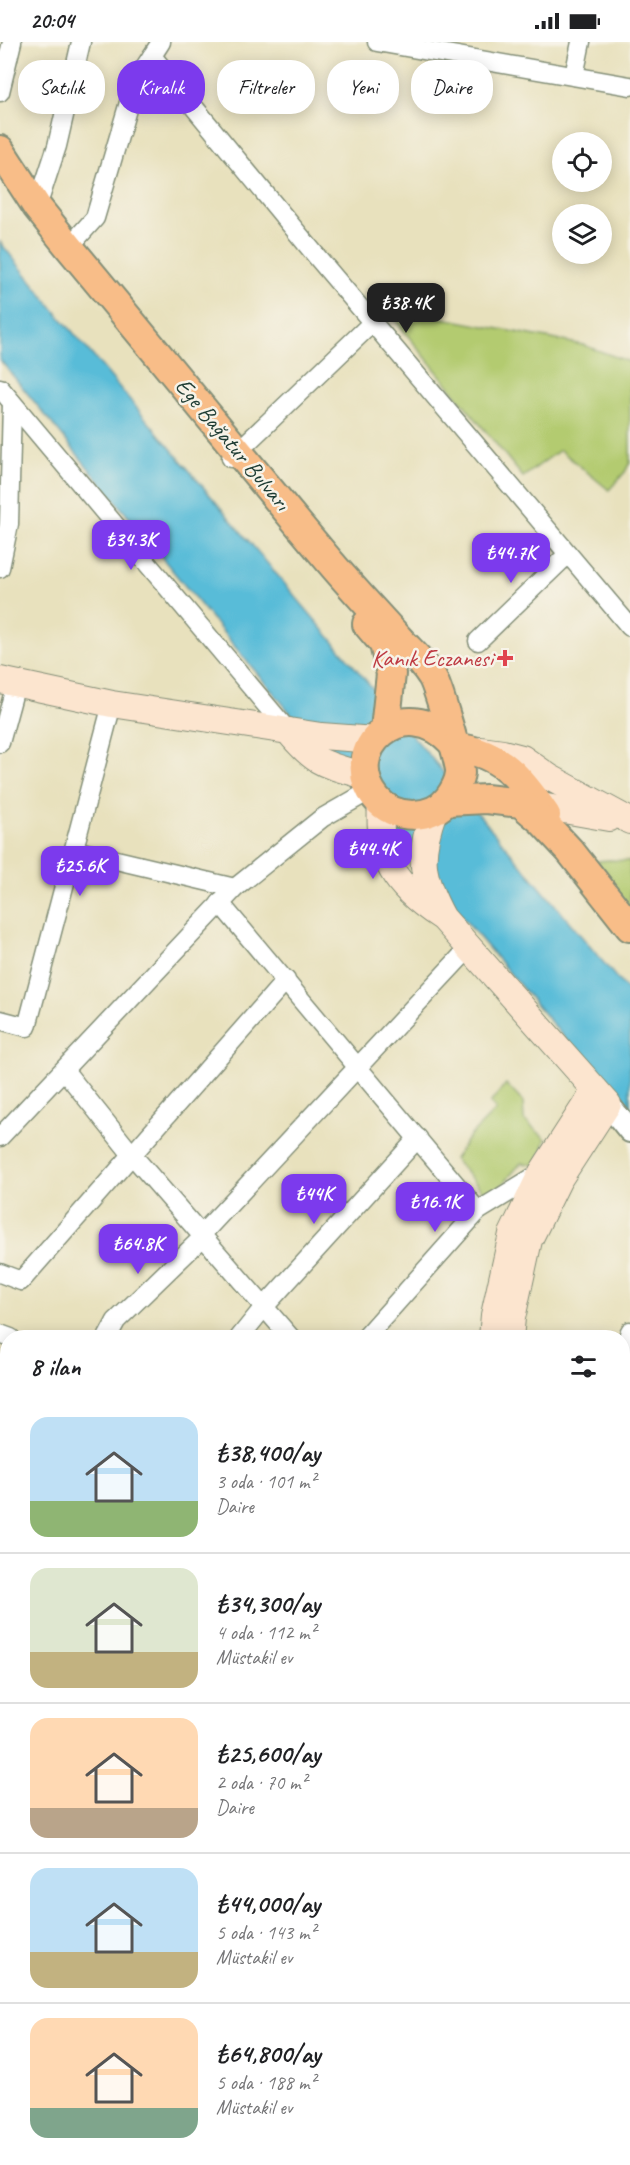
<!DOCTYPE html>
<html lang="tr">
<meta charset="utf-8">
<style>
:root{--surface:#fff;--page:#f6f6f6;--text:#202124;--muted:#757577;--line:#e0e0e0;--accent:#7c3aed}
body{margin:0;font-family:Caveat,sans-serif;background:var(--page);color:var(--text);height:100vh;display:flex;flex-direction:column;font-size:22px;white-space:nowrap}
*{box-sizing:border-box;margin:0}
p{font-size:20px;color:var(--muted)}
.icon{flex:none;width:33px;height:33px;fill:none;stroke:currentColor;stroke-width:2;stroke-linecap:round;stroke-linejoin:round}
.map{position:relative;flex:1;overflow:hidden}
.details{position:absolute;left:0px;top:1288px;width:630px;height:836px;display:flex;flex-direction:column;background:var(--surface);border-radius:24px 24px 0 0;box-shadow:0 3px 15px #0003}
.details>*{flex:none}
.guide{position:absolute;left:18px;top:18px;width:594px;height:54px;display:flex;gap:12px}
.controls{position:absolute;left:552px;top:90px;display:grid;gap:12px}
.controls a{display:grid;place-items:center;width:60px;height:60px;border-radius:50%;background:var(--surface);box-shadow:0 3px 15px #0003;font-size:30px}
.price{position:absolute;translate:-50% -51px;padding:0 14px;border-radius:12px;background:var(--accent);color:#fff;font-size:20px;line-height:39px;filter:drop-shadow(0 2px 3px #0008)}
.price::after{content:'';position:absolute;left:50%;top:36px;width:18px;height:14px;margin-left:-9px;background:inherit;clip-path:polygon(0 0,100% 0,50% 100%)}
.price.current{background:#222;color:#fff}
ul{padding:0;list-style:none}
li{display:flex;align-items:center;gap:18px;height:150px;padding:0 30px}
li+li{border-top:2px solid var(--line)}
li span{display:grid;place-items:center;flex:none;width:168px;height:120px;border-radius:18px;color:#555}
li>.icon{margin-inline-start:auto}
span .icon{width:72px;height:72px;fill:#fffc;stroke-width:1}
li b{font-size:26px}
h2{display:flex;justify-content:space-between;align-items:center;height:72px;padding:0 30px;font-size:26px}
.chip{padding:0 21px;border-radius:24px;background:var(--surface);box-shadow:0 3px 15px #0003;font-size:21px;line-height:54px}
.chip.current{background:var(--accent);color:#fff}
.status{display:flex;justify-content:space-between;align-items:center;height:42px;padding:0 30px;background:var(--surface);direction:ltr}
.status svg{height:16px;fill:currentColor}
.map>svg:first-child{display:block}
.green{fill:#b3cb6f;stroke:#698452;stroke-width:1.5}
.water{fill:#59bcd8;stroke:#3c7c86;stroke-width:1.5}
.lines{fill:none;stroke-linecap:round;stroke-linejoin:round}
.minor-casing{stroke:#848f78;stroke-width:21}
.tertiary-casing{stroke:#848f78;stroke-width:26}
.secondary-casing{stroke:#848f78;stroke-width:28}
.primary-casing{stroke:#848f78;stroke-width:32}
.minor{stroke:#fff;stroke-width:18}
.tertiary{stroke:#fff;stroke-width:22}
.secondary{stroke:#fce5cf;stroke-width:26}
.primary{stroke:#f8bd88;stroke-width:28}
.health-dot{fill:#e0444e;stroke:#f7f3e8;stroke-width:2}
.labels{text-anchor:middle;stroke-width:5;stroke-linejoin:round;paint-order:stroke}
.street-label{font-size:24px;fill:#1f3d34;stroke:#f7f3e8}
.health-label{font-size:24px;fill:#be3a42;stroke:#f7f3e8;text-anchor:end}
</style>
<div class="status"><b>20:04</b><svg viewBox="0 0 49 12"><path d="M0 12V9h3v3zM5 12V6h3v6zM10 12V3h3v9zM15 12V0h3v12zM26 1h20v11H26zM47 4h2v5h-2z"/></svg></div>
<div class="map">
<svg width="630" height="2123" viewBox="0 0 630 2123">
<rect width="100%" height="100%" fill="#f7f3e8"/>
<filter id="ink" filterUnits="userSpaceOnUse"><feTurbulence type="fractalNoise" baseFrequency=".0167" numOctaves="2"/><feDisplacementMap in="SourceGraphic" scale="12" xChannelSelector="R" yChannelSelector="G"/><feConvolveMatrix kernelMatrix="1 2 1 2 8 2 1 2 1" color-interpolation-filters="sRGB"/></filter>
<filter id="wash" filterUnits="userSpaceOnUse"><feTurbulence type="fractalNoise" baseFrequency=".008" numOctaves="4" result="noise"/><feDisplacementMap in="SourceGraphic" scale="24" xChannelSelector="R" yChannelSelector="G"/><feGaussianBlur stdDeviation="1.35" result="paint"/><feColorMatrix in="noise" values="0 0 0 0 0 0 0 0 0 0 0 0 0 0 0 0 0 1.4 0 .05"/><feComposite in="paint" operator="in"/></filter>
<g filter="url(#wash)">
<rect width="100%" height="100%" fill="#e8e1bd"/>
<g class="green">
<path d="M395,267l188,36 47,17v100l-5,10 -16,18 -49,-40 -37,27 -132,-162z"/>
<path d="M609,818l21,1v48l-33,-43 1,-5z"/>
<path d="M506,1042l17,18 1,18 22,19 -9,26 -16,-2 -31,36 -36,-40 15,-22 27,-27 -6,-7z"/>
</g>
<path class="water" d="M0,200l61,76 569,676v122l-385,-457 -245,-299z"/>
</g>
<g filter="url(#ink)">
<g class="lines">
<defs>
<g id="minor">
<path d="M161,0l-9,14 166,202 312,369"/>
<path d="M377,0l253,44"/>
<path d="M574,34l7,-34"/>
<path d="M0,50l12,-50"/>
<path d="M37,165l20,-61 24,-104"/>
<path d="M69,205l26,-29 40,-136 17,-26"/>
<path d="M0,346l288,343"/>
<path d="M231,416l142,-136"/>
<path d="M0,526l9,-44 3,-121"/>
<path d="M478,599l90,-87"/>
<path d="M0,701l16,-59"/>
<path d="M74,808l161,38"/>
<path d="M220,861l258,308"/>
<path d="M0,978l27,7 85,-323"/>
<path d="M64,1028l69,86 158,182"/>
<path d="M0,1095l235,-249 87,-70 49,-28"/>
<path d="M201,1193l268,-287"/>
<path d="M0,1231l21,8 265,-301"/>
<path d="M0,1292l11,4"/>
<path d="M107,1296l9,-17 87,-84"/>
<path d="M239,1296l25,-31 154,-169"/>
<path d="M365,1296l113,-127 64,-39"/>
<path d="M622,1315l8,-26"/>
<path d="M0,1366l8,3"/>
<path d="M622,1428l8,2"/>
<path d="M0,1439l8,3"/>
<path d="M0,1515l8,3"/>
<path d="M622,1526l8,2"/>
<path d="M0,1608l8,3"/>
<path d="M622,1644l8,2"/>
<path d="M0,1702l8,3"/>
<path d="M0,1751l8,3"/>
<path d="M622,1779l8,2"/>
<path d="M0,1834l8,3"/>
<path d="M622,1902l8,3"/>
<path d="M0,1928l8,3"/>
<path d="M622,2033l8,3"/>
<path d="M482,2116l19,7"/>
<path d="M353,2123l2,-7"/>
<path d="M424,2123l3,-7"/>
</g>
<path id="tertiary" d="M608,1062l22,27"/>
<g id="secondary">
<path d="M0,638l112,24 209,32 54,4"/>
<path d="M288,689c29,35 36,33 78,45"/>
<path d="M481,708l22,3 19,5 27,19 81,44"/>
<path d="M381,761c-4,56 13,83 59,113"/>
<path d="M524,761l85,15"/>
<path d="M434,769c-16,44 -14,65 9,107l165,186 -50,77 -29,59 -17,78 -2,20"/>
<path d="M492,1296l2,-23 18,-81 30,-62 53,-82"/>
<path d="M0,2030l8,3"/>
<path d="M179,2116l13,7"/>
<path d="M227,2123l2,-7"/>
<path d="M246,2123l2,-7"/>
</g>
<g id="primary">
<path d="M0,108l37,57 32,40c86,103 170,207 256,309 24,29 50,56 75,84 10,11 23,22 31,35 6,8 30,89 29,98 -1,9 -6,18 -11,25 -17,23 -56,22 -73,0 -38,-47 28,-109 77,-55"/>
<path d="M367,582l17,20 7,30 -6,55"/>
<path d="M455,705c46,6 66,31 91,68"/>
<path d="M447,759l39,-2 35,4 20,17 29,31 60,76"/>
</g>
</defs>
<use href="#minor" class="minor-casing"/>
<use href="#tertiary" class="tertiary-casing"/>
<use href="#secondary" class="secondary-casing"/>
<use href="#primary" class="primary-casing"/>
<use href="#minor" class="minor"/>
<use href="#tertiary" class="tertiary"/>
<use href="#secondary" class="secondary"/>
<use href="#primary" class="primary"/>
</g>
</g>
<path class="health-dot" d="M502 607h6v6h6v6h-6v6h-6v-6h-6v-6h6z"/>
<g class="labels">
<g class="street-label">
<text transform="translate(233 402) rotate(50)" y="8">Ege Bağatur Bulvarı</text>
</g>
<g class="health-label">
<text x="493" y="624">Kanık Eczanesi</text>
</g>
</g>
</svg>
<div class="controls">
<a><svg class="icon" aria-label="locate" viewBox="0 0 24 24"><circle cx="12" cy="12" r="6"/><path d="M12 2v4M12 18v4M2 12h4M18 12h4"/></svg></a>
<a><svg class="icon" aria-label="layers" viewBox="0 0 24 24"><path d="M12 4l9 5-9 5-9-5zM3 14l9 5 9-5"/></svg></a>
</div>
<b class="price current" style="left:406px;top:292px">₺38.4K</b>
<b class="price" style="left:131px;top:529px">₺34.3K</b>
<b class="price" style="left:511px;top:542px">₺44.7K</b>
<b class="price" style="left:373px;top:838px">₺44.4K</b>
<b class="price" style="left:80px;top:855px">₺25.6K</b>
<b class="price" style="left:314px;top:1183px">₺44K</b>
<b class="price" style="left:435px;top:1191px">₺16.1K</b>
<b class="price" style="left:138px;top:1233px">₺64.8K</b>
<div class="guide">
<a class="chip">Satılık</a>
<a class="chip current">Kiralık</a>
<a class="chip">Filtreler</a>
<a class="chip">Yeni</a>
<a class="chip">Daire</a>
</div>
<section class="details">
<h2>8 ilan<svg class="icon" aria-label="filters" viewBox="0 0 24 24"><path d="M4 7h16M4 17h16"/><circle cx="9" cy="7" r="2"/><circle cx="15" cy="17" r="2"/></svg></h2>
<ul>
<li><span style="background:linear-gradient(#bfe0f5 70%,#8fb573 0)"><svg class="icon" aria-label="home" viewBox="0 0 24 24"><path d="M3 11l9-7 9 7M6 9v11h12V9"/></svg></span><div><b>₺38,400/ay</b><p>3 oda · 101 m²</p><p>Daire</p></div></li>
<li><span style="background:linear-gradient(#dfe7d0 70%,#c2b280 0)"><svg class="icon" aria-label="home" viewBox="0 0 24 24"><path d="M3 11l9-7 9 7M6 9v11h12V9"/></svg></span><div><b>₺34,300/ay</b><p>4 oda · 112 m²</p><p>Müstakil ev</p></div></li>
<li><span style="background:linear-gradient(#ffd9b3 75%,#b9a48a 0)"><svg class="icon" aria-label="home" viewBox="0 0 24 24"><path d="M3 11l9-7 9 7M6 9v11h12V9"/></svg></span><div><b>₺25,600/ay</b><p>2 oda · 70 m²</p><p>Daire</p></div></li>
<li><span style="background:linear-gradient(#bfe0f5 70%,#c2b280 0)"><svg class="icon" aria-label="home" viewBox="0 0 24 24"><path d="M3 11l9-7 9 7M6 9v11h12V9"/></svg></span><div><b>₺44,000/ay</b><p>5 oda · 143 m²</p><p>Müstakil ev</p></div></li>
<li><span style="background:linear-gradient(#ffd9b3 75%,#7fa58c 0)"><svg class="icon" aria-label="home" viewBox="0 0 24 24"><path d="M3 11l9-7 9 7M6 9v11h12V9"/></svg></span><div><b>₺64,800/ay</b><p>5 oda · 188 m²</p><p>Müstakil ev</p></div></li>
</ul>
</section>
</div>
